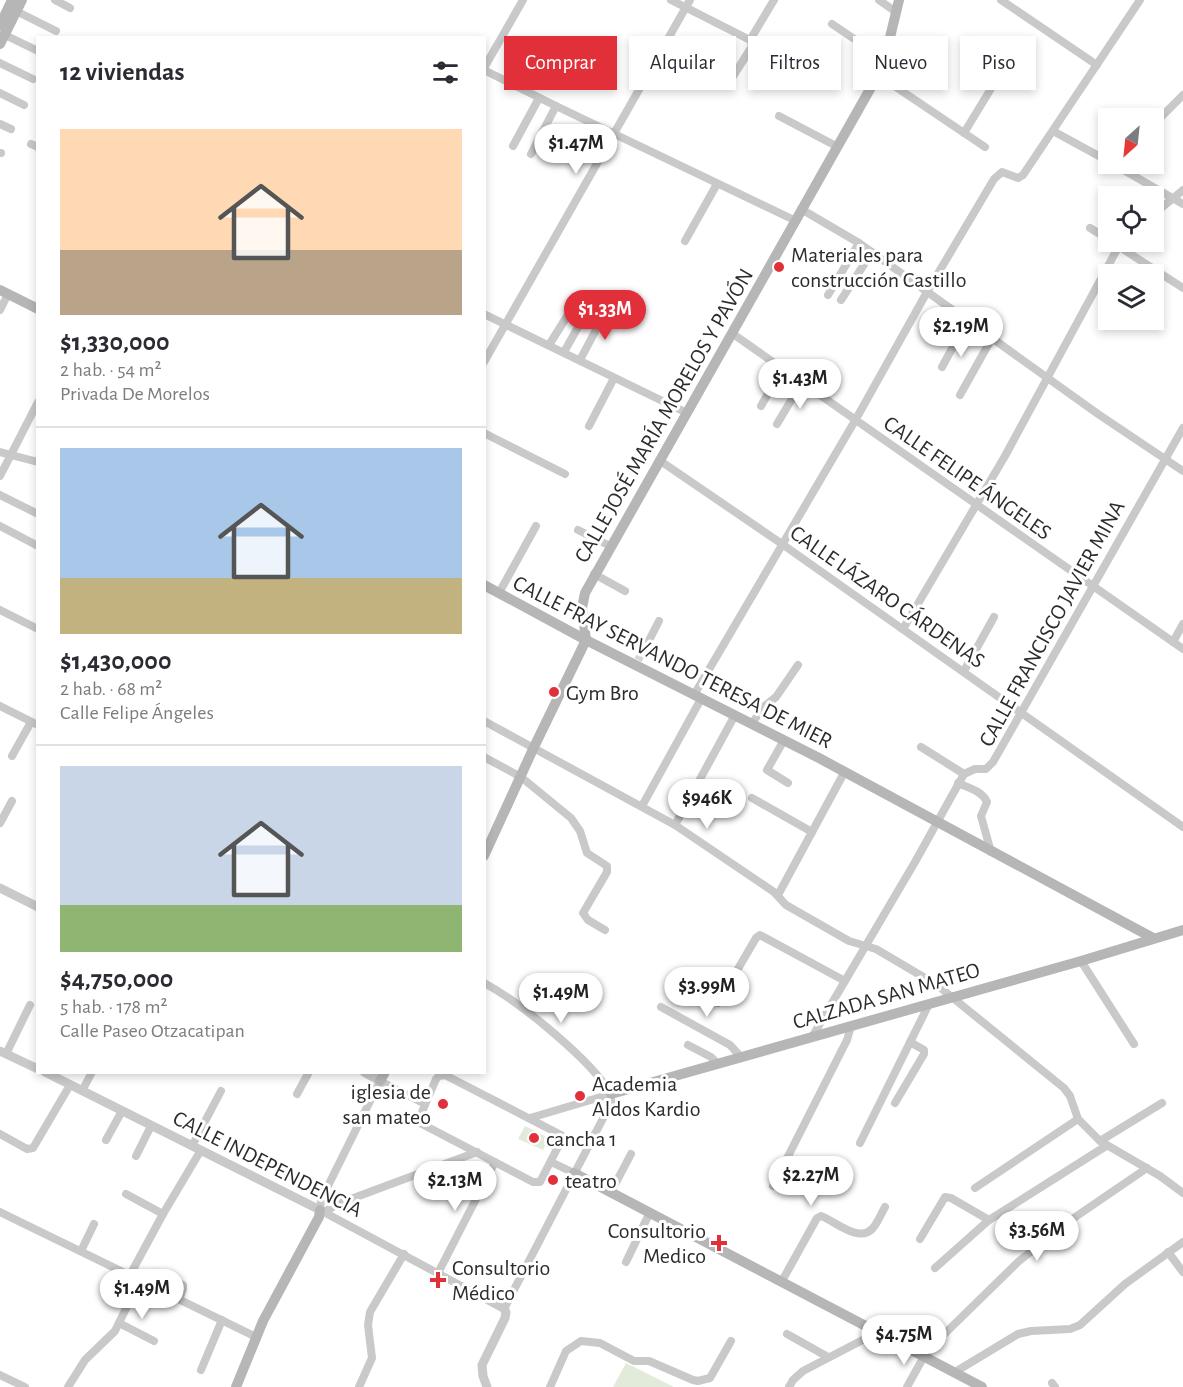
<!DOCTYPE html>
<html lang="es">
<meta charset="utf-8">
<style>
:root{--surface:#fff;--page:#f2f2f3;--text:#2b2b33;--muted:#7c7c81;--line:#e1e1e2;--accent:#e1303a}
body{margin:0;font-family:"Alegreya Sans",sans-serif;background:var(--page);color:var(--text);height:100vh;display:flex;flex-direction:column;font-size:22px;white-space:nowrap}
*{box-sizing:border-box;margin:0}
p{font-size:20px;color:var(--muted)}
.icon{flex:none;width:33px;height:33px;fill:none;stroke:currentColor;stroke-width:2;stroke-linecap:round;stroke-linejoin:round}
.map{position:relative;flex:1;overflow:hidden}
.details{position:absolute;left:36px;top:36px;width:450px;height:1038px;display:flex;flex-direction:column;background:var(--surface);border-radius:0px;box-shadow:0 3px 9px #0003}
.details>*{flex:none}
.banner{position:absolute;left:504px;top:36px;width:570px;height:54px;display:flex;gap:12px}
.needle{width:39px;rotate:207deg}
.fabs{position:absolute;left:1098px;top:108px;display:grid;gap:12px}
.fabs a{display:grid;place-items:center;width:66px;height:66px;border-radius:0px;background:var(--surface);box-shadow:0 3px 9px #0003;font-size:30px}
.price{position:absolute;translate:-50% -51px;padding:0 14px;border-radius:21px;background:#fff;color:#222;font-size:20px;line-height:39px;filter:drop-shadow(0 2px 3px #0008)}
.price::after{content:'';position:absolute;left:50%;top:36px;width:18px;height:14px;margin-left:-9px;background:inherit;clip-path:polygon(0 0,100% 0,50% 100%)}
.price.selected{background:var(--accent);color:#fff}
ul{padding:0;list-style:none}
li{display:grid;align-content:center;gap:12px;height:318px;padding:0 24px}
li+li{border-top:2px solid var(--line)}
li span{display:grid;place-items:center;height:186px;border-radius:0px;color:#555}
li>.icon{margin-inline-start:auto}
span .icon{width:108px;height:108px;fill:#fffc;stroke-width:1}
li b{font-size:26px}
h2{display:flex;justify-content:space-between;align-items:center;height:72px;padding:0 24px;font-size:26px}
.tag{padding:0 21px;border-radius:0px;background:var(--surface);box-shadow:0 3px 9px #0003;font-size:21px;line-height:54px}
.tag.selected{background:var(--accent);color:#fff}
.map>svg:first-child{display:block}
.green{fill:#e2ead9}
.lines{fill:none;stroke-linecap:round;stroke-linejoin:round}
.minor-tunnel{stroke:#d5d5d5;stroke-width:8;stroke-dasharray:8 4;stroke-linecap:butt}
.minor{stroke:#c9c9c9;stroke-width:8}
.tertiary{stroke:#c9c9c9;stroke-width:9}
.secondary{stroke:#b6b6b6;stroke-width:10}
.poi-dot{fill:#e1303a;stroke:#fff;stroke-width:2}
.labels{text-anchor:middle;stroke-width:6;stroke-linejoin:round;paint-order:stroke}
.poi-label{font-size:22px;fill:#2c2c2c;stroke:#fff;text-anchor:start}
.street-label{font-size:22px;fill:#2c2c2c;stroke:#fff}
</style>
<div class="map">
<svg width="1183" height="1387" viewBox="0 0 1183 1387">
<rect width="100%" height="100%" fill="#fff"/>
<g class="green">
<path d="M525,1126l24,12 -6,12 -25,-11z"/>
<path d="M626,1363l48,24h-61z"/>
</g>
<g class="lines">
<path class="minor-tunnel" d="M638,660l6,-10"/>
<g class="minor">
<path d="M55,0l15,8"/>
<path d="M671,0l81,41 -1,7 -21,33"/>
<path d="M879,0l17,12"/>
<path d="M1001,0l96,65"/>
<path d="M16,11l40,20"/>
<path d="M832,24l52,35"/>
<path d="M1,33l37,18"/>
<path d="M750,40l24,-40"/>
<path d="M0,63l33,16"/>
<path d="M484,68l39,-68"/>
<path d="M484,70l72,36 238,114"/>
<path d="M880,71h7l4,-3 16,-27 9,3 27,20"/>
<path d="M878,75l107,72"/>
<path d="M0,93l24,12"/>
<path d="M779,116l59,31"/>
<path d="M0,124l11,5"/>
<path d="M1154,124l29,-29"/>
<path d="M1053,131l55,30"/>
<path d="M964,133l31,-51"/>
<path d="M31,144l7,3"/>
<path d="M513,146l26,-48"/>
<path d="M0,153h1"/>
<path d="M531,154l25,-48"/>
<path d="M1113,164l70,40"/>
<path d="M801,209l58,34 239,171 85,57"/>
<path d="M1154,214l29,-24"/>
<path d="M1090,228l18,11"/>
<path d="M685,241l32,-57"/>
<path d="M1112,242l71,46"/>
<path d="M828,295l31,-52"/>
<path d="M841,300l31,-48"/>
<path d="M0,310l8,-16"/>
<path d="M484,314l201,98"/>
<path d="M733,334l450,315"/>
<path d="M549,345l27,-43 9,5 1,6 -22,39"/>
<path d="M580,360l27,-51"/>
<path d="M484,362l206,-362"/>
<path d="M942,367l25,-46"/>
<path d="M960,395l32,-57"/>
<path d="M761,406l21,-37"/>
<path d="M777,424l25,-42"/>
<path d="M589,426l25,-48"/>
<path d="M484,433l81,41"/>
<path d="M0,452l38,10"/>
<path d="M659,460l123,84 401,283"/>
<path d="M0,476l38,-74"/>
<path d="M0,495l38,19"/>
<path d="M0,526l38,20"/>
<path d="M578,530l32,16"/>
<path d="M594,574l31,17"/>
<path d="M499,593l37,-67"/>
<path d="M0,610l38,19"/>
<path d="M903,629l102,-173 116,-214"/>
<path d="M1173,642l10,-18"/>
<path d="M644,650l15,-29"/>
<path d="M964,671l30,-54"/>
<path d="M694,695l162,-276 71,-127 67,-113 8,-7 16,6 5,-3 117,-175"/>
<path d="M0,706l38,19"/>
<path d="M484,721l191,104 99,67 12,13 63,36 27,8 61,36 127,103 6,8 8,23 22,22 60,35 23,17"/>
<path d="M752,724l10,-16 14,-11 22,-32"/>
<path d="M784,740l-17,30 21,13"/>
<path d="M921,747l43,27"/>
<path d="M12,756l19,-34"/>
<path d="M484,757l37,20 50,41 9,13 7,22 20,13v6l-24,41 5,7 17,10"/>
<path d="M958,783c11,5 24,8 29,19l-6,14 10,36"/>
<path d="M752,798l60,34"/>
<path d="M642,806l59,-107"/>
<path d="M0,823l12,-22"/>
<path d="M675,825l60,-110"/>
<path d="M778,895l67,-124"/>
<path d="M1081,961l53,83"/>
<path d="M484,983c36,19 107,77 127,111"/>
<path d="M718,1003l38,-65 4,-3 85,46"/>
<path d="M661,1007l69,38 11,12"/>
<path d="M812,1037l103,-175 49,-88 11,-5h11l7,-7 190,-334"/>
<path d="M688,1045l23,12 6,6"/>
<path d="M6,1054l24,-49"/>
<path d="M445,1075l116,60 1,4 -22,43h-7l-113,-59 -1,-4 17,-40 3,-3z"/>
<path d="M82,1091l10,-19"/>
<path d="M297,1094l12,-22"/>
<path d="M895,1103l29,-49v-4l-14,-8"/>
<path d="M425,1104l-45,-23 -59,119 -1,10 184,99 107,-206v-9"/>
<path d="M530,1118l81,-24"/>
<path d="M0,1134l27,15 6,-1 37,-63"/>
<path d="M106,1140l16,-29"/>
<path d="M1100,1141l62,-38"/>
<path d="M860,1143l69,-139"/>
<path d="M192,1146l29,-55"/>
<path d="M136,1156l15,-30"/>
<path d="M551,1162l23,11"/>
<path d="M773,1186l74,-146 4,-14"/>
<path d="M975,1188l103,-69"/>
<path d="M611,1192l20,-38"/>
<path d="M126,1194l37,20"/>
<path d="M0,1212l256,125"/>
<path d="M324,1212l16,-9 137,-51"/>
<path d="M920,1239l25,-42 6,1 38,22"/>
<path d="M81,1251l13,-27"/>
<path d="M1168,1252l15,20"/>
<path d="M626,1262l24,-50"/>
<path d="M935,1268l54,-48 117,-74"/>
<path d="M158,1273l25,12v4l-4,10"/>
<path d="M438,1273l57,-111"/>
<path d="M130,1275l33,-61 38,-64"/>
<path d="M782,1281l35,-63 4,-2c14,5 38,28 52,12 5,-6 8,-14 12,-21"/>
<path d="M119,1323l35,18"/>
<path d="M787,1334l41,23"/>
<path d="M201,1370l21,-50"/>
<path d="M955,1372l63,-38 13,-3 39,-2 10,-4 45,-41 58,-42"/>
<path d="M0,1375l25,12"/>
<path d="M1052,1383l3,4"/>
<path d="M68,1387l17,-27 30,-29 25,-51"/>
<path d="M359,1387l13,-29 -4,-33 2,-13 34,-58"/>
<path d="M550,1387l16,-36 15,-10 19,2 34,18h15l44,19 5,1 12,-3 21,-37"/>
<path d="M789,1387l4,-7 10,-9 75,-39"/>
<path d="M907,1387l20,-36 91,-89 47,-38 82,-56"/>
</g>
<g class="tertiary">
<path d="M0,888l38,19"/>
<path d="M0,1051l38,18"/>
<path d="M45,1072l275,138"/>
<path d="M364,1072l16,9"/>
<path d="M487,1387l-4,-11 -1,-11 23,-47 1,-6 -2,-3"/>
</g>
<g class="secondary">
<path d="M0,25l12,-25"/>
<path d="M0,44l22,-44"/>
<path d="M0,290l38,19"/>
<path d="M484,585l102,55 233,118 334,180"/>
<path d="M484,856l50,-109 52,-107 -4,-32 3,-15 293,-518 8,-21 13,-54"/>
<path d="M380,1081l5,-9"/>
<path d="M611,1094l470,-133 102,-31"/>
<path d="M574,1173l408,214"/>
<path d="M236,1387l27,-66 56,-104 1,-7"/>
</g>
</g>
<g class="poi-dot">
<circle cx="779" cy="267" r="6"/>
<circle cx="554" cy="692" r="6"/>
<circle cx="580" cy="1096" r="6"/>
<circle cx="443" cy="1104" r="6"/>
<circle cx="534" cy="1138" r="6"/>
<circle cx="553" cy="1180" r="6"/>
<path d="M716 1234h6v6h6v6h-6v6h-6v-6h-6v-6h6z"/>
<path d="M435 1271h6v6h6v6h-6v6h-6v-6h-6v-6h6z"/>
</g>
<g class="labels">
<g class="poi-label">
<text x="791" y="262">Materiales para<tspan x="791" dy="25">construcción Castillo</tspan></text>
<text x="566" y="700">Gym Bro</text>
<text x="592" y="1091">Academia<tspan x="592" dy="25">Aldos Kardio</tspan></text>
<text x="431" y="1099" text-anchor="end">iglesia de<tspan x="431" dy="25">san mateo</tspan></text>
<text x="546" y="1146">cancha 1</text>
<text x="565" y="1188">teatro</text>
<text x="706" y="1238" text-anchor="end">Consultorio<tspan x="706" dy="25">Medico</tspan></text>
<text x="452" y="1275">Consultorio<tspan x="452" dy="25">Médico</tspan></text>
</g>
<g class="street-label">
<text transform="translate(663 415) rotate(-60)" y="8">CALLE JOSÉ MARÍA MORELOS Y PAVÓN</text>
<text transform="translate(968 477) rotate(35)" y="8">CALLE FELIPE ÁNGELES</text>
<text transform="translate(888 596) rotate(35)" y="8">CALLE LÁZARO CÁRDENAS</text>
<text transform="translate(1051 623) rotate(-61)" y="8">CALLE FRANCISCO JAVIER MINA</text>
<text transform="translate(673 661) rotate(27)" y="8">CALLE FRAY SERVANDO TERESA DE MIER</text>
<text transform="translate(886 995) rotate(-16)" y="8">CALZADA SAN MATEO</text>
<text transform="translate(268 1163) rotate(27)" y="8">CALLE INDEPENDENCIA</text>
</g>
</g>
</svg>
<div class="fabs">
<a><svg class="needle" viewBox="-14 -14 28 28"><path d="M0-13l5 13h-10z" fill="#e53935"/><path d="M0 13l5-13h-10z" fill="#7c7c81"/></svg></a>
<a><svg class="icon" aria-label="locate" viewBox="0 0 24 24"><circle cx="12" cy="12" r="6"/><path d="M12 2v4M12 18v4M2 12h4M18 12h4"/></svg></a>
<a><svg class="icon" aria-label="layers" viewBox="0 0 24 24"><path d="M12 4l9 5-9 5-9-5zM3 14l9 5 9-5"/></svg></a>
</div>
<b class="price" style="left:576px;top:175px">$1.47M</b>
<b class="price selected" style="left:605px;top:341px">$1.33M</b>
<b class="price" style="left:961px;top:358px">$2.19M</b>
<b class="price" style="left:800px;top:410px">$1.43M</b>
<b class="price" style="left:707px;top:830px">$946K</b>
<b class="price" style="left:707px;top:1018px">$3.99M</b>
<b class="price" style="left:561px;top:1024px">$1.49M</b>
<b class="price" style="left:811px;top:1207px">$2.27M</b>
<b class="price" style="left:455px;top:1212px">$2.13M</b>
<b class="price" style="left:1037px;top:1262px">$3.56M</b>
<b class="price" style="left:142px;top:1320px">$1.49M</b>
<b class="price" style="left:904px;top:1366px">$4.75M</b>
<div class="banner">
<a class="tag selected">Comprar</a>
<a class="tag">Alquilar</a>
<a class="tag">Filtros</a>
<a class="tag">Nuevo</a>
<a class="tag">Piso</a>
</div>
<section class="details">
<h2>12 viviendas<svg class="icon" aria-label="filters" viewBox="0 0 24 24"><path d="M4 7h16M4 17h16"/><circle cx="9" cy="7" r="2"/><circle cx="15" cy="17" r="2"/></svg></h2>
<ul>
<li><span style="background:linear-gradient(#ffd9b3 65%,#b9a48a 0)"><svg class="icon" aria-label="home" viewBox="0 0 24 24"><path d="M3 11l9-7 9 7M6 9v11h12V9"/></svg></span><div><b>$1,330,000</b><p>2 hab. · 54 m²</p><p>Privada De Morelos</p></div></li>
<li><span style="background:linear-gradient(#a9c7e8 70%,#c2b280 0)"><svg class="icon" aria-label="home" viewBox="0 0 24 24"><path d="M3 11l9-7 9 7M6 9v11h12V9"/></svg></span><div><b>$1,430,000</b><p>2 hab. · 68 m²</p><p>Calle Felipe Ángeles</p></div></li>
<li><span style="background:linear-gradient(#c9d6e8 75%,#8fb573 0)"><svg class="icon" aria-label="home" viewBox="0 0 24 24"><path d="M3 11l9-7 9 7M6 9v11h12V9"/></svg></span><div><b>$4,750,000</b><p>5 hab. · 178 m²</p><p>Calle Paseo Otzacatipan</p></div></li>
</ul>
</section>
</div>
